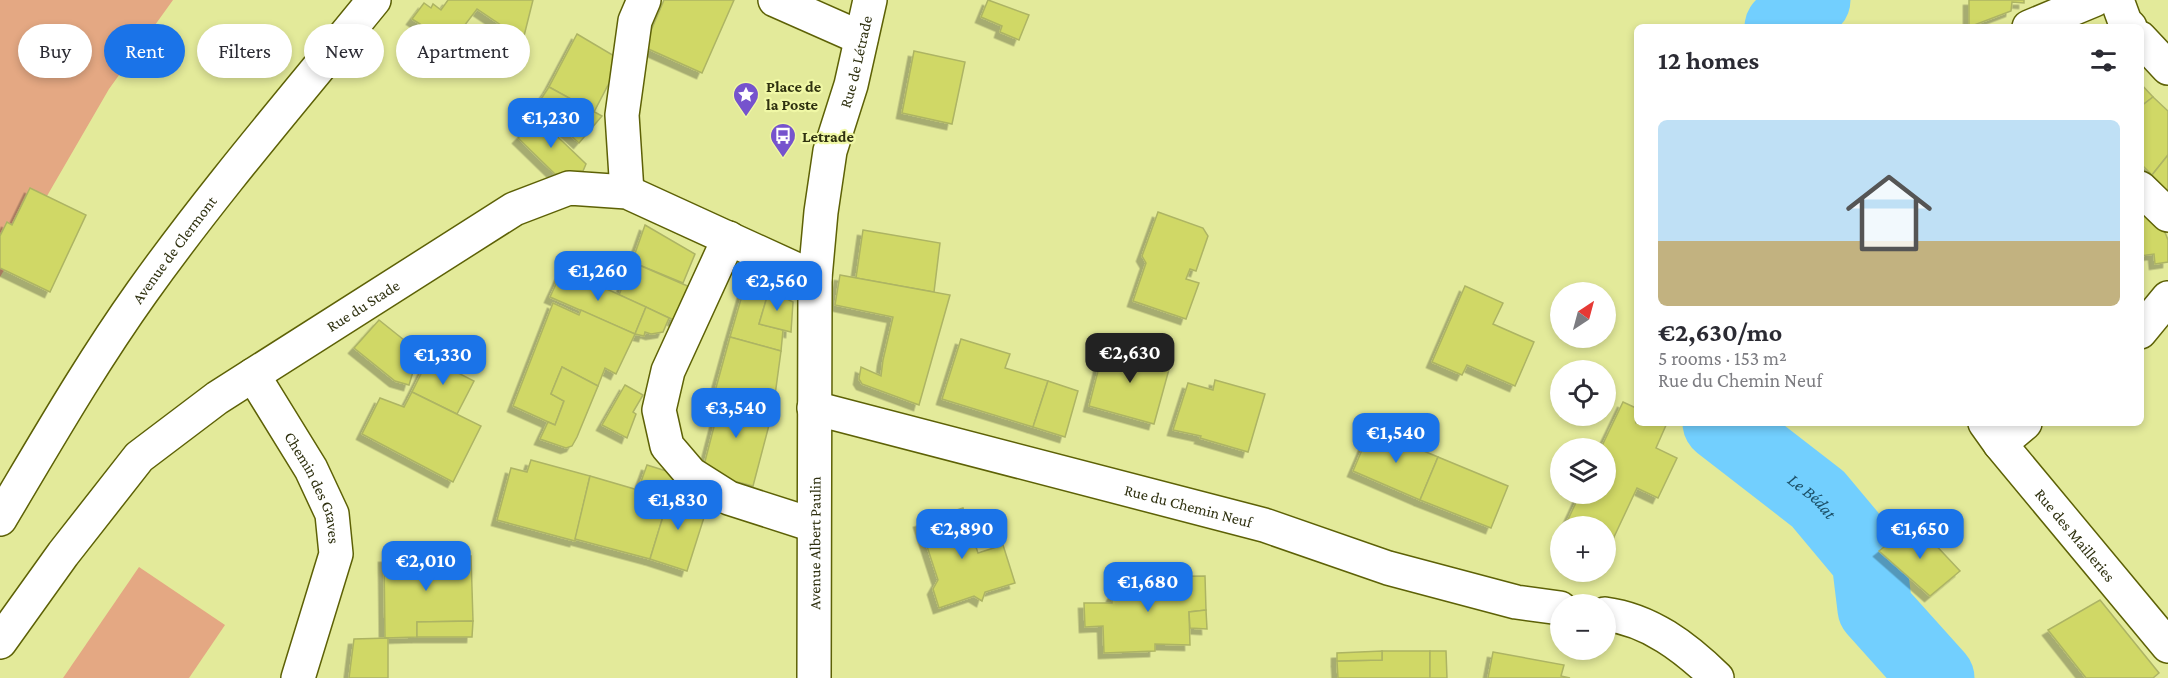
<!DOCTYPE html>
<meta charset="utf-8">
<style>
:root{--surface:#fff;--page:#f7f7f7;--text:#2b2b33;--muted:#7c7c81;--line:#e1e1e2;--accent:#1a73e8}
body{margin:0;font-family:"Crimson Pro",serif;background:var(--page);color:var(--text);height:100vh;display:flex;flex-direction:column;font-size:22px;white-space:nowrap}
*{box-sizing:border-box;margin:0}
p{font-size:20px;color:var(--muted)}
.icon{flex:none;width:33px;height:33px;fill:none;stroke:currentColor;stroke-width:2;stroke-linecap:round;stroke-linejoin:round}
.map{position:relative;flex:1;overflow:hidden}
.drawer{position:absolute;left:1634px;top:24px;width:510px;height:402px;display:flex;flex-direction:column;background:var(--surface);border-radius:9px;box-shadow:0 3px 9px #0003}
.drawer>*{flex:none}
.guide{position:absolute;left:18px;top:24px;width:570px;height:54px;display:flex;gap:12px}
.needle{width:39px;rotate:36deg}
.controls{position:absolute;left:1550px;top:282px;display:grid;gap:12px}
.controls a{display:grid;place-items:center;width:66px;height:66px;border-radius:50%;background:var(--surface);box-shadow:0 3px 9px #0003;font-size:30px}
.price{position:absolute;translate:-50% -51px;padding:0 14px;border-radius:12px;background:var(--accent);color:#fff;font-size:20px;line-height:39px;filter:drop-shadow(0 2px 3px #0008)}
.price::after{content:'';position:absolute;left:50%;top:36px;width:18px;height:14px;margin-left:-9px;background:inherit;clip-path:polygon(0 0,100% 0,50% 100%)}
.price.active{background:#222;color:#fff}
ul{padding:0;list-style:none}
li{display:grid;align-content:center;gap:12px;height:318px;padding:0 24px}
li+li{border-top:2px solid var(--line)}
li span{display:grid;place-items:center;height:186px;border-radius:9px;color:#555}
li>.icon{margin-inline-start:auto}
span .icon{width:108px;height:108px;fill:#fffc;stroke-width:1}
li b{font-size:26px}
h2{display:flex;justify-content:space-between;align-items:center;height:72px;padding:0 24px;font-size:26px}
.tag{padding:0 21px;border-radius:27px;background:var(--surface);box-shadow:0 3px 9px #0003;font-size:21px;line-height:54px}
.tag.active{background:var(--accent);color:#fff}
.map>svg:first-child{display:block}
.green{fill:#e4a883}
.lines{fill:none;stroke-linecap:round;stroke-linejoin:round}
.river{stroke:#72cffe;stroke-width:75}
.building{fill:#d0d866;stroke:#adb464;stroke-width:1.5;filter:url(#shadow)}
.minor-casing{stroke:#5d6106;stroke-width:36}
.minor{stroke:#fff;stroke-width:33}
.labels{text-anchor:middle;stroke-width:4.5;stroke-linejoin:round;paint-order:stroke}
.street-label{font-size:16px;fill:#2f3110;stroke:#f0f8a6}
.poi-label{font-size:16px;font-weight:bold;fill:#2f3110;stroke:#f0f8a6;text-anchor:start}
.water-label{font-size:18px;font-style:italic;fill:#1d5169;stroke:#f0f8a6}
</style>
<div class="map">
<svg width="2168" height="678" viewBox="0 0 2168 678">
<defs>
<filter id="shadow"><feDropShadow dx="-5.5" dy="5.5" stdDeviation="0" flood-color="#0004"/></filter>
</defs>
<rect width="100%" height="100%" fill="#e3ea9a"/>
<g class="green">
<path d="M0,0h173l-64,89 -109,188z"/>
<path d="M139,567l86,58 -36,53h-126z"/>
</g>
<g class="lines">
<g class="river">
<path d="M1782,27l17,-12 14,-15"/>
<path id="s1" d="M1720,423l98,76 51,61 6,49 62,69"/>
</g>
</g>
<g class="building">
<path d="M448,0h85l-10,40 -46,-31 -13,17 8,6 -18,23 -4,-3 -12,16 -29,-22 11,-16 -3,-2 3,-4 -8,-5 12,-16 7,5 2,-4 8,6z"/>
<path d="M664,0h70l-32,73 -58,-26z"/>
<path d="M988,0l41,15 -10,25 -19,-8 2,-6 -21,-9z"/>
<path d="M1969,0h55v3l-12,-1 -1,9 -42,16z"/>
<path d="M577,34l44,26 -27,52 -45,-25z"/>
<path d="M914,51l51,11 -13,62 -50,-11z"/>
<path d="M2140,83l13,14 -13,10z"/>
<path d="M549,87l53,29 -23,27 -42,-38z"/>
<path d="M2153,97l15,14v44l-16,20 -12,-12v-56z"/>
<path d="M538,118l48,46 -3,7 -28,3 -37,-36z"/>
<path d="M2168,155v37l-16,-17z"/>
<path d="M30,188l56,27 -36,77 -50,-24v-32l7,-14 5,3z"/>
<path d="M2140,208l17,4 11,28v22l-13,2 -1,-10 -14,2z"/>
<path d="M1158,212l45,16 5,8 -12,35 -6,-2 -4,10 13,4 -13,36 -53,-18 13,-38 -4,-7z"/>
<path d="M645,225l50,29 -12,29 -51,-21z"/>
<path d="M863,230l77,13 -6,49 -78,-14z"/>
<path d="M632,262l60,26 -16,33 -57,-26z"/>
<path d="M563,269l83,38 -11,27 -85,-37z"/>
<path d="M840,275l110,20 -31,110 -57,-21 -3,-5 2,-12 20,9 2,-16 10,-43 -58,-12z"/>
<path d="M746,282l23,8 -10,34 24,6 -2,21 -51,-14z"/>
<path d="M1465,286l38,17 -10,21 41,18 -19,44 -48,-21 -5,10 -30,-13z"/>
<path d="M769,290l24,12 -2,30 -32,-8z"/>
<path d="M553,303l26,12 2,-5 54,24 -19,40 -11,-6 -7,18 -36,-19 -11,27 13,7 -9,24 -42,-19z"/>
<path d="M646,307l23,11 -6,14 -12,2 -6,-2 -1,4 -9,-2z"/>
<path d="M379,320l40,32 -10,33 -14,-4 -41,-33z"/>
<path d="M730,337l51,14 -8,59 -59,-15z"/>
<path d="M961,339l49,15 -5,14 43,13 -15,46 -91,-28z"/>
<path d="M1105,344l66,18 -17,62 -65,-18z"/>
<path d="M429,358l45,23 -17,33 -45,-22z"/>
<path d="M562,367l36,19 -21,51 -5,9 -6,2 -26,-9 8,-17 7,3 9,-24 -13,-7z"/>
<path d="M1215,380l50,14 -17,58 -48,-14 1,-2 -28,-6 15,-47 25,7z"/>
<path d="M1048,381l30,10 -13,46 -32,-10z"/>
<path d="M625,385l18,10 -10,17 3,2 -9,24 -25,-13z"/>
<path d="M412,392l69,34 -28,56 -91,-48 18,-36 24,9z"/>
<path d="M710,394l63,16 -20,76 -51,-13 14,-54 -12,-3z"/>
<path d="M1623,402l13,6v15h31l-11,25 21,10 -19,40 -21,-10 -31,66 -1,-28h-40l15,-32h25v-46h-4z"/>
<path d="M1371,429l67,28 -18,43 -67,-29z"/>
<path d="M1438,457l70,29 -17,42 -71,-28z"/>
<path d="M531,460l59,16 -15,65 -78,-21 14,-52 16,4z"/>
<path d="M647,465l29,9 -26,85 -75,-20 15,-63 48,14z"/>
<path d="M672,487l16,4 -2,11 21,6 -20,63 -37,-12z"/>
<path d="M963,508l15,45 25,-8 12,38 -30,9 -3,9 -8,-5 -35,12 -6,-19 5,-9 -19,-58z"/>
<path d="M1915,523l45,48 -30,25 -51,-45z"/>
<path d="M471,556l2,65 -56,1v15l-32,1 -1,-81z"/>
<path d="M1205,576l1,34 -17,2 1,33 -35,-1v7l-51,2 -1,-27 -18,1 -1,-24h28v-7l4,-6h7v-13z"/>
<path d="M2100,600l59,73 -6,5h-67l-38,-48z"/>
<path d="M1206,610l1,19 -17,-1 -1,-16z"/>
<path d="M473,621l-1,16h-55v-15z"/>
<path d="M388,638v40h-39l5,-39z"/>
<path d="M1382,651h48v27h-92l-1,-17 45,-1z"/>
<path d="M1382,651v9l-45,1v-8z"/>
<path d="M1430,651h16l1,27h-17z"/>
<path d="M1493,652l71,13 -3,11 9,2h-82z"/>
</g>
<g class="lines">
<defs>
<g id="minor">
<path d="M775,0l86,38"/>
<path d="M2117,0l8,22 5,5"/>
<path d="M2029,27l65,-27"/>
<path d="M2140,38l28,30"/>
<path d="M2140,188l28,27"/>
<path d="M627,192l-5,-77 13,-94 9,-21"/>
<path d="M729,238l-61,133 -9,39 8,36 24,28 38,24 84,27"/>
<path d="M2140,332l28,-34"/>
<path id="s2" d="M253,375l58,94 21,45 4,40 -38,124"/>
<path id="s3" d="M814,408l450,117 124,43 128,34 44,6"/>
<path id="s4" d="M1985,423l15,21 168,202"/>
<path d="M2000,444l25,-21"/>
<path id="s5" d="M0,519c46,-77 90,-154 142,-227 72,-101 154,-196 232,-292"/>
<path d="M1605,614c45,6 80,33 112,64"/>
<path id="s6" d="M0,642l63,-88 76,-97 78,-59 297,-189 55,-21 58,4 188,86"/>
<path id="s7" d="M814,678l1,-400 6,-66 9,-61 21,-66 19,-85"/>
</g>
</defs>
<use href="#minor" class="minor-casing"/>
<use href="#minor" class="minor"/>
</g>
<defs>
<symbol id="sight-pin" viewBox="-11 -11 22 30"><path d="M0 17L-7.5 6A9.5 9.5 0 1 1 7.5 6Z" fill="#7653cd" stroke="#f0f8a6"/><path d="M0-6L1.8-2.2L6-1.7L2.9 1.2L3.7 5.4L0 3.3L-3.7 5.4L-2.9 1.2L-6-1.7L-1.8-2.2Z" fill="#fff"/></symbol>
<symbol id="bus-pin" viewBox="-11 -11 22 30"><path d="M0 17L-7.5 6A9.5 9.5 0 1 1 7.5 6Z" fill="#7653cd" stroke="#f0f8a6"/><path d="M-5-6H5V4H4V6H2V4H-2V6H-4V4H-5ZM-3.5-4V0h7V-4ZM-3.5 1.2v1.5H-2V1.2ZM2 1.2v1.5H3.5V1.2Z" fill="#fff"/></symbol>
</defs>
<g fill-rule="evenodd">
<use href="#sight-pin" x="731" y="80" width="30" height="40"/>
<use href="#bus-pin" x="768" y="121" width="30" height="40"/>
</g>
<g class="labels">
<g class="street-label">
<text dy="6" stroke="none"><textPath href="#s7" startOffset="621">Rue de Létrade</textPath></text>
<text dy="6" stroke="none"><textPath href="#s5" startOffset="321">Avenue de Clermont</textPath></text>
<text dy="6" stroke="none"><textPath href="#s6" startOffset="502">Rue du Stade</textPath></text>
<text dy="6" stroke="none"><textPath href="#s2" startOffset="129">Chemin des Graves</textPath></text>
<text dy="6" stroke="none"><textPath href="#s3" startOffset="387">Rue du Chemin Neuf</textPath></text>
<text dy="6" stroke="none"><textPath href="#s4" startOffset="144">Rue des Mailleries</textPath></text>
<text dy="6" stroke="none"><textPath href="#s7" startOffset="135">Avenue Albert Paulin</textPath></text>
</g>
<g class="poi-label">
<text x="766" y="92">Place de<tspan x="766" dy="18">la Poste</tspan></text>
<text x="802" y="142">Letrade</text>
</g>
<g class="water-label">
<text dy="6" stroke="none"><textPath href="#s1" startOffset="118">Le Bédat</textPath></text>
</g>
</g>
</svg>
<div class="controls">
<a><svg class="needle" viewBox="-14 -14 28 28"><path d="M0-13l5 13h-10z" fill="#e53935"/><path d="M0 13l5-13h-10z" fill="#7c7c81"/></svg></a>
<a><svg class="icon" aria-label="locate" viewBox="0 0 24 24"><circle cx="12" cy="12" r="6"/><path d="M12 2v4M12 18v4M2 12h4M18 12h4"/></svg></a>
<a><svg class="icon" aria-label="layers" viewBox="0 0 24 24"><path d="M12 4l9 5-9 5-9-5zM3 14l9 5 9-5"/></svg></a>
<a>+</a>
<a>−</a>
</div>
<b class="price" style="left:551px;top:149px">€1,230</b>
<b class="price" style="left:598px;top:302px">€1,260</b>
<b class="price" style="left:777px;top:312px">€2,560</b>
<b class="price active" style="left:1130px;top:384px">€2,630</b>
<b class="price" style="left:443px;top:386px">€1,330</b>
<b class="price" style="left:736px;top:439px">€3,540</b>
<b class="price" style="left:1396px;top:464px">€1,540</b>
<b class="price" style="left:678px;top:531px">€1,830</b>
<b class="price" style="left:962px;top:560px">€2,890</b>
<b class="price" style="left:1920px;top:560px">€1,650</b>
<b class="price" style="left:426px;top:592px">€2,010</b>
<b class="price" style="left:1148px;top:613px">€1,680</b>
<div class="guide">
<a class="tag">Buy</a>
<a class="tag active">Rent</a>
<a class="tag">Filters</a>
<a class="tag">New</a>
<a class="tag">Apartment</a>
</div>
<section class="drawer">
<h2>12 homes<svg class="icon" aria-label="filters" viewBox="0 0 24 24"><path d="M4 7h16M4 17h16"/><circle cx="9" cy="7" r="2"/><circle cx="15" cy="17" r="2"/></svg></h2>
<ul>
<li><span style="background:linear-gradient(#bfe0f5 65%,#c2b280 0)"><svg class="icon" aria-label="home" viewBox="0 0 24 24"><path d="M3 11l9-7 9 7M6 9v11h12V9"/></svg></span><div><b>€2,630/mo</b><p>5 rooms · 153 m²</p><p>Rue du Chemin Neuf</p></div></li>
</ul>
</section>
</div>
